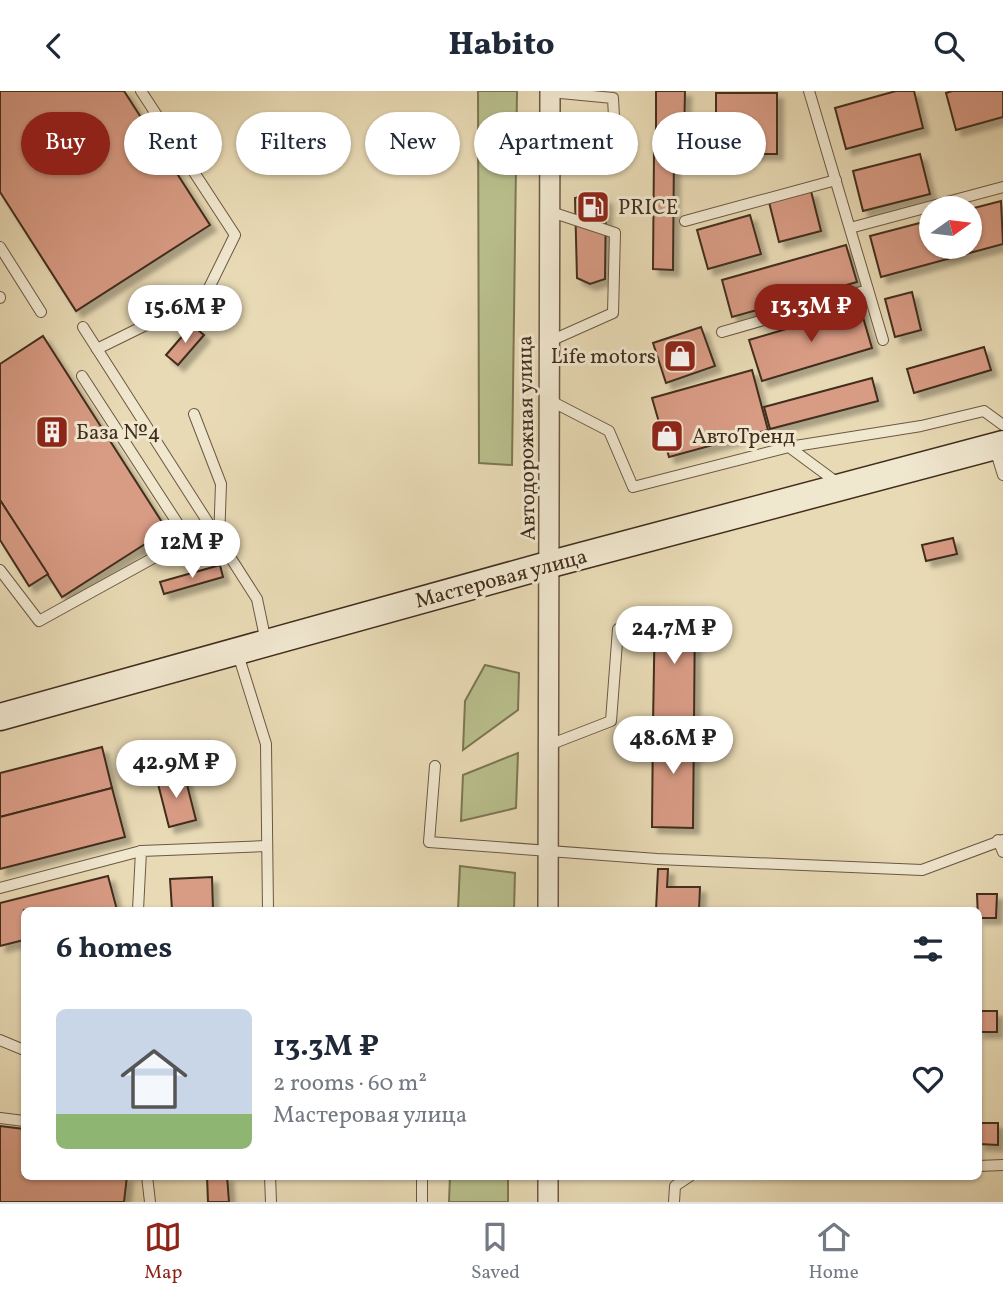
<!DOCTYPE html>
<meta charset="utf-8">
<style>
:root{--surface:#fff;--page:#f2f2f3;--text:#1f2937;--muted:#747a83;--line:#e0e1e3;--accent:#8f2418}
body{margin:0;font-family:Vollkorn,serif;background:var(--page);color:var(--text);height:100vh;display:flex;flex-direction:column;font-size:26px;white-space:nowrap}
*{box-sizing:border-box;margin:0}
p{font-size:23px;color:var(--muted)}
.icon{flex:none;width:38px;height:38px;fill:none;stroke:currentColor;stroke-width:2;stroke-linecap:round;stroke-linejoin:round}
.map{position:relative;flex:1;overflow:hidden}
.details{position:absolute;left:21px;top:816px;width:961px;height:273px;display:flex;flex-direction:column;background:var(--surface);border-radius:10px;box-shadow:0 2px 5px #0004}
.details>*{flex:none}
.top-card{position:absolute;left:21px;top:21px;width:962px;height:63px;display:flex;gap:14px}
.needle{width:46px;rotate:76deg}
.buttons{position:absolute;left:919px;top:105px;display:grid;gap:14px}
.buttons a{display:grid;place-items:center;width:63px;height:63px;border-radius:50%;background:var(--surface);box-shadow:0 2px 5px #0004;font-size:35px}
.price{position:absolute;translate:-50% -60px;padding:0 16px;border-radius:24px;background:#fff;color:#222;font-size:23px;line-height:46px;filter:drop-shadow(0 2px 4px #0008)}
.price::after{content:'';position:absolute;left:50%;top:42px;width:21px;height:16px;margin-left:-10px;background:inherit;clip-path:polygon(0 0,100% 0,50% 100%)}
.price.current{background:var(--accent);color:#fff}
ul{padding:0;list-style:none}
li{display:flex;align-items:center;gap:21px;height:175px;padding:0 35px}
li+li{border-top:2px solid var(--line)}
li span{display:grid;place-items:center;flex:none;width:196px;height:140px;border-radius:10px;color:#555}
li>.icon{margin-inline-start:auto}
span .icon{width:84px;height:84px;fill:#fffc;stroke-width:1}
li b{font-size:30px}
h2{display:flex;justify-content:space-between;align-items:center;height:84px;padding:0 35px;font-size:30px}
.tag{padding:0 24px;border-radius:32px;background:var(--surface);box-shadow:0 2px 5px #0004;font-size:24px;line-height:63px}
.tag.current{background:var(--accent);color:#fff}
header{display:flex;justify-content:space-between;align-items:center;height:91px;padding:0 35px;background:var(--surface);font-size:32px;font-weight:800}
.dock{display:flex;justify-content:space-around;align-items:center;height:98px;border-top:2px solid var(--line);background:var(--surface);font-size:19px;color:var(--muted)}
.dock a{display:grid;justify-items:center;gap:4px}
.dock .current{color:var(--accent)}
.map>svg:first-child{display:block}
.green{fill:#b8bf8c;stroke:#7d7654;stroke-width:2}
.building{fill:#d89b84;stroke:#422d1d;stroke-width:2;filter:url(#shadow)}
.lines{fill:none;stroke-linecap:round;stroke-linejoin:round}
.lane-casing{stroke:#6c5843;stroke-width:12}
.street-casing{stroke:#6c5843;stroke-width:22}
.secondary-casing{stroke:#422d1d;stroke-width:29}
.lane{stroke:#f0e7cf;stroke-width:10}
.street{stroke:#f0e7cf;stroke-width:19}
.secondary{stroke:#f0e7cf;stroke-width:26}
.labels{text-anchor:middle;stroke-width:6;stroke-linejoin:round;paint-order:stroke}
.poi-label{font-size:21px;fill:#422d1d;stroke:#f0e7cf;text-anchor:start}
.street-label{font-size:21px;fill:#422d1d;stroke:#f0e7cf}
</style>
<header><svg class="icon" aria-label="back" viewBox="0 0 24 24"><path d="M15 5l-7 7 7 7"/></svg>Habito<svg class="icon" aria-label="search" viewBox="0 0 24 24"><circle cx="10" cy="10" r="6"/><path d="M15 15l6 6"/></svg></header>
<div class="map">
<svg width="1003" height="1111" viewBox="0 0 1003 1111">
<defs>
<filter id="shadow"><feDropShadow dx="6" dy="6" stdDeviation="2" flood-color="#0004"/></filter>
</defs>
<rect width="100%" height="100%" fill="#e8dab5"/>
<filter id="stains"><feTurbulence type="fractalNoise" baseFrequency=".00286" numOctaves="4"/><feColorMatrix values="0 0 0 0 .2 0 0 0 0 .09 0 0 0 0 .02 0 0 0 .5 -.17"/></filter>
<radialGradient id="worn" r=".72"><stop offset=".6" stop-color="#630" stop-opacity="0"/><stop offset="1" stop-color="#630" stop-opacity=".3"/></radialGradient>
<g class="green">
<path d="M478,0h39l-5,374 -33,-2z"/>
<path d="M485,574l34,8 -1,37 -55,40 2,-49z"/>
<path d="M518,662l-2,55 -55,13 2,-46z"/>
<path d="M460,775l55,7 -1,37h-56z"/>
<path d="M450,1085h58v26h-59z"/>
</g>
<g class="building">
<path d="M0,0h124l86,134 -134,86 -76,-119z"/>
<path d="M656,0h29l-1,46 -28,-1z"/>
<path d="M896,0h18l9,37 -77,21 -11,-41z"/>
<path d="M952,0h51v26l-47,13 -10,-37z"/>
<rect x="716" y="2" width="61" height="61"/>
<path d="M654,60h20l-1,119 -20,-1z"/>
<path d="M920,63l10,40 -67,17 -10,-40z"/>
<path d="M811,100l10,40 -42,11 -10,-40z"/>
<path d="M594,102l12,6 -1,80 -15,5 -13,-6 -2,-80z"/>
<path d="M1001,110l2,43 -122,33 -11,-41 61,-16v27h39v-38z"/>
<path d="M750,124l11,39 -53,15 -11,-39z"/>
<path d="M846,154l11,37 -125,35 -10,-37z"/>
<path d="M912,201l9,38 -26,7 -10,-38z"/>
<path d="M860,216l12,41 -110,33 -13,-41z"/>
<path d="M192,234l12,10 -26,30 -12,-10z"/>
<path d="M701,236l14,39 -49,17 -13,-40z"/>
<path d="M43,245l124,194 -105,67 -62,-97v-136z"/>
<path d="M984,256l7,23 -77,23 -7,-24z"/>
<path d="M752,279l16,60 -99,27 -17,-59z"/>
<path d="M872,287l6,23 -108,28 -6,-22z"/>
<path d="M0,409l48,74 -19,12 -29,-46z"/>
<path d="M953,447l4,16 -31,7 -4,-16z"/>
<path d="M220,474l3,12 -59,17 -4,-12z"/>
<path d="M655,516h40l-1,118 -41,-1z"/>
<path d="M653,633l41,1 -1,103 -41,-1z"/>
<path d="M102,656l10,41 -112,29v-44z"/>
<path d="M184,682l12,47 -27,7 -12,-47z"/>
<path d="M112,697l13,49 -125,32v-52z"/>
<path d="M658,778h10l-1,18h33l-1,23h-43z"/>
<path d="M108,785l9,34h-93v30l-24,6v-43z"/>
<path d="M212,786l1,33h-41l-2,-31z"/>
<path d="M977,803h20l-1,24h-18z"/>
<rect x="978" y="920" width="19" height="21"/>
<path d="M979,1032h19v22l-19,-1z"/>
<path d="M0,1035l24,3v47h103l-3,26h-124z"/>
<path d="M207,1085h20l2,26h-21z"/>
</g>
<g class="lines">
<defs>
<g id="lane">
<path d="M809,0l74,249"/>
<path d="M550,1l63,6 3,58"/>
<path d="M685,130l151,-41"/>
<path d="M850,137l153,-41"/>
<path d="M0,156l41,65"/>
<path d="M0,206v1"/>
<path d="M83,236l174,272 9,43"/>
<path d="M722,241l146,-42"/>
<path d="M548,251l65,-29 2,-80 -67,-22"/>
<path d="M97,258l108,-53 30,-61 -94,-144"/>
<path d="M82,285l109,168"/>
<path d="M549,309l60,31 24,56 156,-40 50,37"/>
<path d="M994,355l9,29"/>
<path d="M789,356l132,-21 63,-15 19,14"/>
<path d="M0,479l39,51 136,-75 44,-5 2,-57 -27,-70"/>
<path d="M237,560l29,93 2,166"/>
<path d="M549,654l62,-24 7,-92"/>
<path d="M435,675l-6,76 228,17 265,11 81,-30"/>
<path d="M998,749l5,12"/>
<path d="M0,797l141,-37"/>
<path d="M138,819l3,-59 126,-5"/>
<path d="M0,949l24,10"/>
<path d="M0,1027l24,3"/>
<path d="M978,1075l25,-1"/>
<path d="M147,1085l3,26"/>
<path d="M270,1085l1,26"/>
<path d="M422,1085v26"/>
<path d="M674,1111l1,-16 15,-10"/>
</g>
<g id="street">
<path d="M548,819l2,-819"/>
<path d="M548,1085v26"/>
</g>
<path id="secondary" d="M0,626l551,-153 452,-120"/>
</defs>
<use href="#lane" class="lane-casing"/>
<use href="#street" class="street-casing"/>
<use href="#secondary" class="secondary-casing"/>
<use href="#lane" class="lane"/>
<use href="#street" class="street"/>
<use href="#secondary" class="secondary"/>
</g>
<defs>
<symbol id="fuel-square" viewBox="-11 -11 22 22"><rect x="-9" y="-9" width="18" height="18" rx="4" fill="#8f2418" stroke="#f0e7cf"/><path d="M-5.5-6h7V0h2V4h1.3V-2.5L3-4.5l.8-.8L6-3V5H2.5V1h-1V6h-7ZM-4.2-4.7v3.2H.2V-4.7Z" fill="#fff"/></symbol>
<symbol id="shop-square" viewBox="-11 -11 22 22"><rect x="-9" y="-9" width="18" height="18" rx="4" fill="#8f2418" stroke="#f0e7cf"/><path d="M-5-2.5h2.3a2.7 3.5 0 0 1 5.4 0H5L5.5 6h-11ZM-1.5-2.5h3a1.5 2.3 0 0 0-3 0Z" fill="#fff"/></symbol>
<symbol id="building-square" viewBox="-11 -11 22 22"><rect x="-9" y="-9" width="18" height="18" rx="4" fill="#8f2418" stroke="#f0e7cf"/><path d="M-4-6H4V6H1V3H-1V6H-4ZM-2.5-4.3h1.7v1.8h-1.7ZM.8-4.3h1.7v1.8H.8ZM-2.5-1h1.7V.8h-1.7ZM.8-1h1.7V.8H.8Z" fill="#fff"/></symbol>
</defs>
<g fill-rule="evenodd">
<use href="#fuel-square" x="574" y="97" width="38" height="38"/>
<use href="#shop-square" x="661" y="246" width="38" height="38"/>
<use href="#building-square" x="33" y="322" width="38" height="38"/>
<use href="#shop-square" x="648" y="326" width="38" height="38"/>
</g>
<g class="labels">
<g class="poi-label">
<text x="618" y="123">PRICE</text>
<text x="656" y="272" text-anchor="end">Life motors</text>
<text x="76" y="348">База №4</text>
<text x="692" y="352">АвтоТренд</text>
</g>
<g class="street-label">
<text transform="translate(526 347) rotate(-91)" y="7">Автодорожная улица</text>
<text transform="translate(501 487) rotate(-15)" y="7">Мастеровая улица</text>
</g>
</g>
<rect width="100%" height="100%" filter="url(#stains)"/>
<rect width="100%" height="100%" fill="url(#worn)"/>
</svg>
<div class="buttons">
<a><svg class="needle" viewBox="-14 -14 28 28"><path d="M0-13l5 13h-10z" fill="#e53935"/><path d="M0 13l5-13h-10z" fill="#747a83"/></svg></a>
</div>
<b class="price current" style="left:811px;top:253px">13.3M ₽</b>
<b class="price" style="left:185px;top:254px">15.6M ₽</b>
<b class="price" style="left:192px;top:489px">12M ₽</b>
<b class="price" style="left:674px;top:575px">24.7M ₽</b>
<b class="price" style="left:673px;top:685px">48.6M ₽</b>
<b class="price" style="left:176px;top:709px">42.9M ₽</b>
<div class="top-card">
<a class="tag current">Buy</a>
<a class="tag">Rent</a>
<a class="tag">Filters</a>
<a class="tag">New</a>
<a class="tag">Apartment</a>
<a class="tag">House</a>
</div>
<section class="details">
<h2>6 homes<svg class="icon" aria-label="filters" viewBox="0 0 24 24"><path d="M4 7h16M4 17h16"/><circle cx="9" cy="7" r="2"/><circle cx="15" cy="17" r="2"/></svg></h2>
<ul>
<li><span style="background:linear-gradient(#c9d6e8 75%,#8fb573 0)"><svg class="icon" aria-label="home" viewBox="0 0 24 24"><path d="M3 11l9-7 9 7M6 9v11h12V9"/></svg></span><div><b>13.3M ₽</b><p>2 rooms · 60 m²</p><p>Мастеровая улица</p></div><svg class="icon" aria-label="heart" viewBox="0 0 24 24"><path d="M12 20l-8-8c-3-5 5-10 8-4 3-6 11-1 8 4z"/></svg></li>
</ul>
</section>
</div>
<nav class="dock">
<a class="current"><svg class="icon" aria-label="map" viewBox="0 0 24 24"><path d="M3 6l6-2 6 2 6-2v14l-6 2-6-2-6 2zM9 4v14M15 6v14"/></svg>Map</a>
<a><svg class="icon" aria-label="saved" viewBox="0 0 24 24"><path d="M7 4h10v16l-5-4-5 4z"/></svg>Saved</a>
<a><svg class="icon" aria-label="home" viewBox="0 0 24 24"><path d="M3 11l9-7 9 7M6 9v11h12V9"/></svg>Home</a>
</nav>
